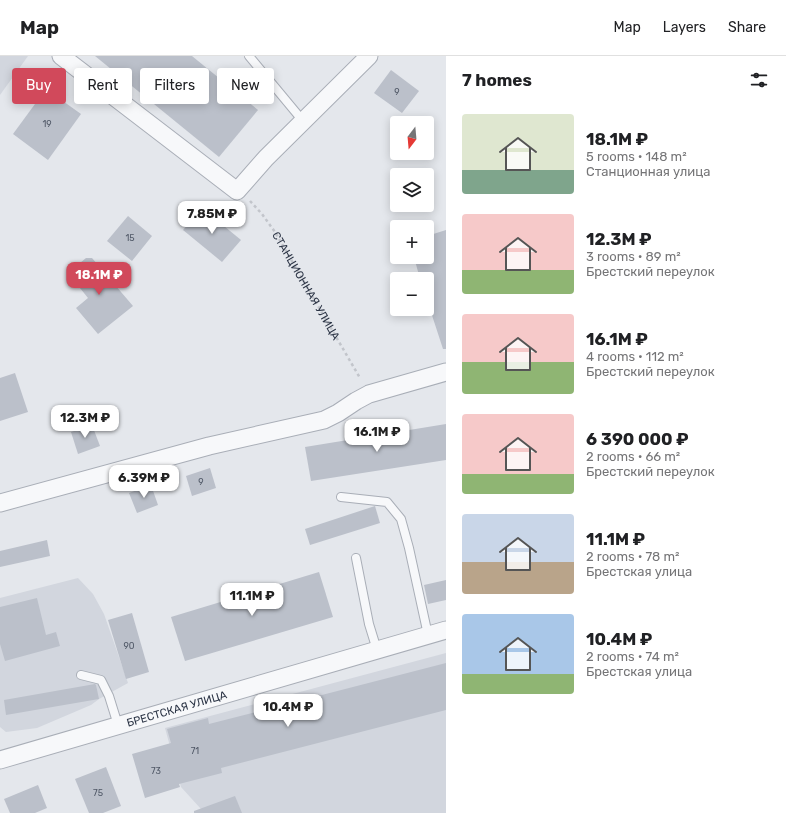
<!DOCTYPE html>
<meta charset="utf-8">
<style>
:root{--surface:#fff;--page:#f6f6f6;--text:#202124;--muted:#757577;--line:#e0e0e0;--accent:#d1495b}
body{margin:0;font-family:Rubik,sans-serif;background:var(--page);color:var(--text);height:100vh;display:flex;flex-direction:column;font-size:15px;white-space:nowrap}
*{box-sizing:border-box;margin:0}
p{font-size:13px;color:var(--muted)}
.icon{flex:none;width:22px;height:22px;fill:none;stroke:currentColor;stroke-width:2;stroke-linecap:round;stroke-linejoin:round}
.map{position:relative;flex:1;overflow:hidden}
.details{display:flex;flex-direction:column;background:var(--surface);width:340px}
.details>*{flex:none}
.top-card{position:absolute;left:12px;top:12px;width:374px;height:36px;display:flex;gap:8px}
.needle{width:26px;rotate:196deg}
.fabs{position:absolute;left:390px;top:60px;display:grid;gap:8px}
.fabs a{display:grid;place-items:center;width:44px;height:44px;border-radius:4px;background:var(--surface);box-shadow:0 2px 10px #0003;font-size:20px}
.price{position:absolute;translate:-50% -34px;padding:0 9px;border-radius:8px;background:#fff;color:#222;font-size:13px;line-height:26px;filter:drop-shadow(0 1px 2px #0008)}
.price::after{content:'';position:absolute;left:50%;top:24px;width:12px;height:9px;margin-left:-6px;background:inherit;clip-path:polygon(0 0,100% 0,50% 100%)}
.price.active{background:var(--accent);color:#fff}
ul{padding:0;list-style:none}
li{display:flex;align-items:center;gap:12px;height:100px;padding:0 16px}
li span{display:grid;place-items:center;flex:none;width:112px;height:80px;border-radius:4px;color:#555}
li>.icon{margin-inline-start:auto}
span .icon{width:48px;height:48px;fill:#fffc;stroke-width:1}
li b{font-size:17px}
h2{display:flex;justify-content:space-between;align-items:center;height:48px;padding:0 16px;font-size:17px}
.tag{padding:0 14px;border-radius:4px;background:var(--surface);box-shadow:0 2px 10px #0003;font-size:14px;line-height:36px}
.tag.active{background:var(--accent);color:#fff}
header{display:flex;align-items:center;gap:24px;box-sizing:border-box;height:56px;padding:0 20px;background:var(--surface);border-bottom:1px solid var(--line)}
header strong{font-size:19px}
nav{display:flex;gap:22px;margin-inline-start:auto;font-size:14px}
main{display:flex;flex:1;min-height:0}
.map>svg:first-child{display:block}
.built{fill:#d2d6de}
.building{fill:#bbc0ca}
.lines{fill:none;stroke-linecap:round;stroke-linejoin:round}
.service-casing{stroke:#a9aeb7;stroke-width:10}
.minor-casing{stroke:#a9aeb7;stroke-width:19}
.path{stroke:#c2c5cb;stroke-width:2.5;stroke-dasharray:3 3;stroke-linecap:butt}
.service{stroke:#f7f8fa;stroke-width:8}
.minor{stroke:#f7f8fa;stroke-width:17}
.labels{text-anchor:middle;stroke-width:4;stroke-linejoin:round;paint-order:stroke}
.number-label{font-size:9px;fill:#4f5766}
.street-label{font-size:11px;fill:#2b3445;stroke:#f4f6f9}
</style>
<header>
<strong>Map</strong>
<nav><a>Map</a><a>Layers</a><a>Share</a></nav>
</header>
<main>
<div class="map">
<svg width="446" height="757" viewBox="0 0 446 757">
<rect width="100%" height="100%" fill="#e4e7ec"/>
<g class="built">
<path d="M0,0h28l-28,39z"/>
<path d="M78,522l15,16 11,20 24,69 -29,16 -8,6 -54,23 -31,4 -6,-5v-129z"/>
<path d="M446,597v160h-243l-2,-4 -20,-22 -16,-59z"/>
</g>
<g class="building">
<path d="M95,0h97l66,54 -39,47z"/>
<path d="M391,14l28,21 -17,22 -28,-20z"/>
<path d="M46,33l35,25 -33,46 -35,-26z"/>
<path d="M202,152l39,32 -19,22 -39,-32z"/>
<path d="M128,160l24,20 -20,25 -25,-20z"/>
<path d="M446,174v119h-3l-16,-49v-21h-7l-6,-22h13v-21z"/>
<path d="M86,202h6l41,48 -35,28 -22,-26 12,-10 -20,-25z"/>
<path d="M15,317l13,39 -28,9v-43z"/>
<path d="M446,368v36l-135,21 -6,-34z"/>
<path d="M92,369l8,21 -22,8 -7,-22z"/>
<path d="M210,412l6,20 -24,8 -6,-20z"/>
<path d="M151,429l7,20 -21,8 -8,-20z"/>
<path d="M375,450l5,17 -70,22 -5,-16z"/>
<path d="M47,484l3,16 -50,11v-16z"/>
<path d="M319,516l14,45 -148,44 -14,-44z"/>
<path d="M446,524v20l-18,4 -4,-19z"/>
<path d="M37,542l9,37 10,-3 4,14 -55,15 -5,-17v-37z"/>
<path d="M132,557l17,59 -23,7 -18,-59z"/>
<path d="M446,607v47l-225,58 1,5 -43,11 1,3 -35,11 -13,-44 39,-11 -4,-14 41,-11 1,6z"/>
<path d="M95,628l1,1 3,14 -93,16 -2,-15z"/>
<path d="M106,711l15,39 -18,7h-14l-14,-34z"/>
<path d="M38,729l9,23 -12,5h-25l-6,-14z"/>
<path d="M235,740l7,17h-48v-2z"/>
</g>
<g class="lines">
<defs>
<g id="service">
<path d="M249,0l54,65"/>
<path d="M341,441l46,5 14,17 8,29 19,87"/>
<path d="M356,502l13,66 8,26"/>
<path d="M81,619l20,5 8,16 9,29"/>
</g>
<g id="minor">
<path d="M61,0l176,135 29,-33 103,-102"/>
<path d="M0,447l209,-57 115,-26 14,-7 18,-12 13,-7 77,-22"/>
<path id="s2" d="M0,704l446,-130"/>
</g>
</defs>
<use href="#service" class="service-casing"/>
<use href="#minor" class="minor-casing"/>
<path class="path" id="s1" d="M250,145l12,13 13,18 85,146"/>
<use href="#service" class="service"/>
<use href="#minor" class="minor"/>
</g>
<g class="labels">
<g class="number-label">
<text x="397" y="39">9</text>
<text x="47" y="71">19</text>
<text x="130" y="185">15</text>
<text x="201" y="429">9</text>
<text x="129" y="593">90</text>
<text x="195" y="698">71</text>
<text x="156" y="718">73</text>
<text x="98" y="740">75</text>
</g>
<g class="street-label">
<text dy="4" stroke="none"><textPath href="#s1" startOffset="102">СТАНЦИОННАЯ УЛИЦА</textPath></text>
<text dy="4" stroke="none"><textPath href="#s2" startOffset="184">БРЕСТСКАЯ УЛИЦА</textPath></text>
</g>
</g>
</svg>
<div class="fabs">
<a><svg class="needle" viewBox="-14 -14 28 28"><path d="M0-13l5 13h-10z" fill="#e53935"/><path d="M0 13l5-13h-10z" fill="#757577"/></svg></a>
<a><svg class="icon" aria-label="layers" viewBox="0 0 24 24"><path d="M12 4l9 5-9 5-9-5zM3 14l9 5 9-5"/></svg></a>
<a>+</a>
<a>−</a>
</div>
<b class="price" style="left:212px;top:179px">7.85M ₽</b>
<b class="price active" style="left:99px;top:240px">18.1M ₽</b>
<b class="price" style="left:85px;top:383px">12.3M ₽</b>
<b class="price" style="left:377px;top:397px">16.1M ₽</b>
<b class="price" style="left:144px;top:443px">6.39M ₽</b>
<b class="price" style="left:252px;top:561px">11.1M ₽</b>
<b class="price" style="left:288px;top:672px">10.4M ₽</b>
<div class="top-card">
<a class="tag active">Buy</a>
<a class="tag">Rent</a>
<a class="tag">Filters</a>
<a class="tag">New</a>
</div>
</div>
<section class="details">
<h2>7 homes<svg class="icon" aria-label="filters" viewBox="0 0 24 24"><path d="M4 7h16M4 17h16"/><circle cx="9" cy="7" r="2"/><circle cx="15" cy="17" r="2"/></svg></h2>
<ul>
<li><span style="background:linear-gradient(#dfe7d0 70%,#7fa58c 0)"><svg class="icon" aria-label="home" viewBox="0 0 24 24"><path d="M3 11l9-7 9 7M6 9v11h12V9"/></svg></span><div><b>18.1M ₽</b><p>5 rooms · 148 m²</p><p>Станционная улица</p></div></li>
<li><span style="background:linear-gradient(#f6c9c9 70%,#8fb573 0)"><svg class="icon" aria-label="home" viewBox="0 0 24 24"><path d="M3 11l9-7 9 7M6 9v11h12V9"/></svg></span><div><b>12.3M ₽</b><p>3 rooms · 89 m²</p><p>Брестский переулок</p></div></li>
<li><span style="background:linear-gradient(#f6c9c9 60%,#8fb573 0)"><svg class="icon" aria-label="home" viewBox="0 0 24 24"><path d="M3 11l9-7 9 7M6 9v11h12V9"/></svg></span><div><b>16.1M ₽</b><p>4 rooms · 112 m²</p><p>Брестский переулок</p></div></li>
<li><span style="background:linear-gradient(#f6c9c9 75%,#8fb573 0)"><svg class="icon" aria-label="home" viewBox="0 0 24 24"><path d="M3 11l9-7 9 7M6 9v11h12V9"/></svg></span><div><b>6 390 000 ₽</b><p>2 rooms · 66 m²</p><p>Брестский переулок</p></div></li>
<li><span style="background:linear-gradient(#c9d6e8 60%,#b9a48a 0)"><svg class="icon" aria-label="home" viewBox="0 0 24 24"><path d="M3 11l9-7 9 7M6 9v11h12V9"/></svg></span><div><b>11.1M ₽</b><p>2 rooms · 78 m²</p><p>Брестская улица</p></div></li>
<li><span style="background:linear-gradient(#a9c7e8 75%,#8fb573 0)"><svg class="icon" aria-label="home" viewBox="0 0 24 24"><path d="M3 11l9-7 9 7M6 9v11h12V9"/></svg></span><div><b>10.4M ₽</b><p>2 rooms · 74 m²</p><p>Брестская улица</p></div></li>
</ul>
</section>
</main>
